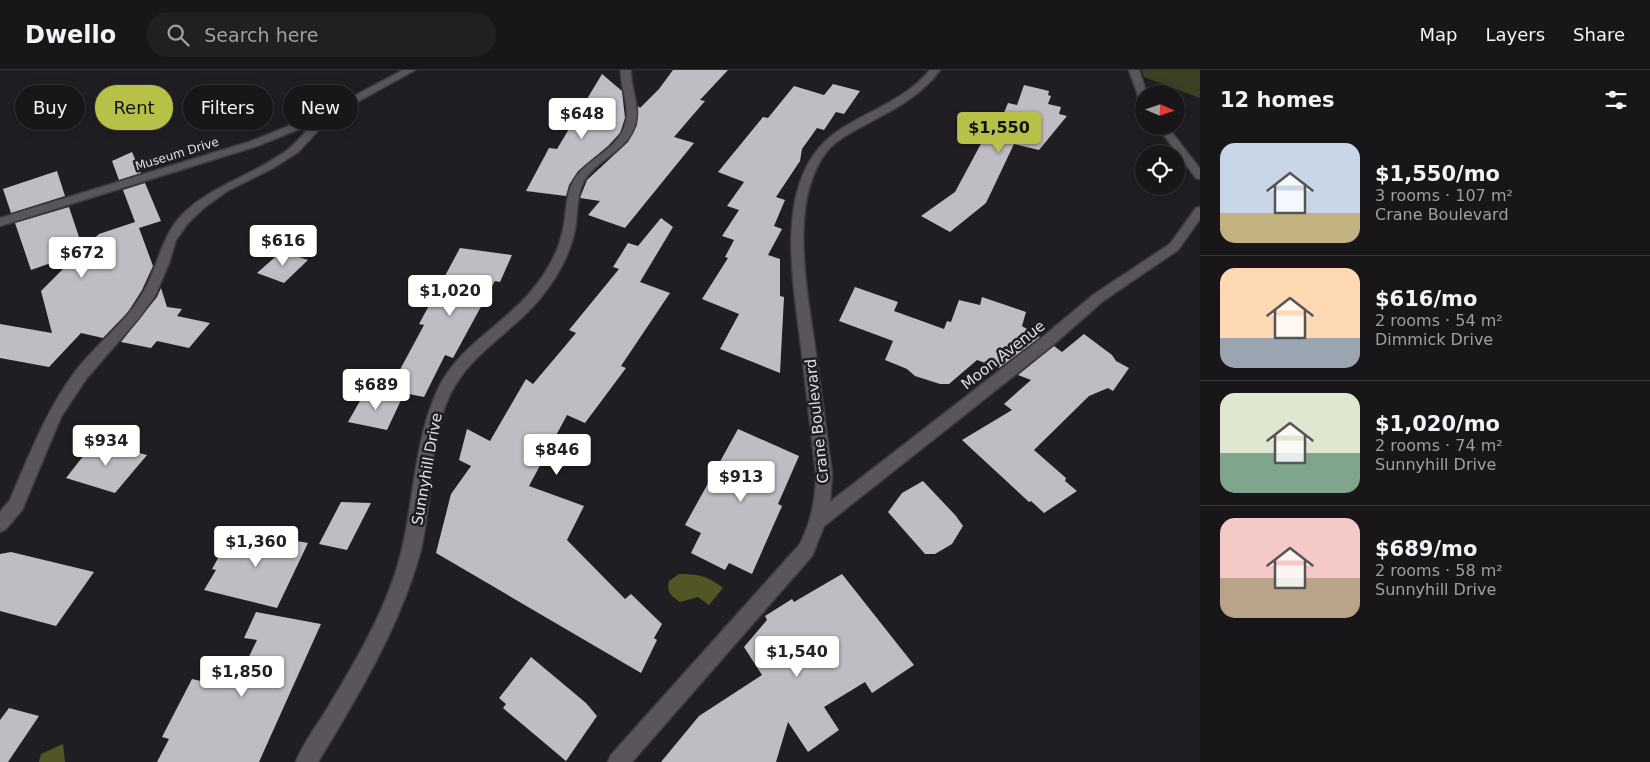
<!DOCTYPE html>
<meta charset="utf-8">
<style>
:root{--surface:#19161a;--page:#221f23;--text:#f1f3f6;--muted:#9f9fa2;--line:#373539;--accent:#b7c147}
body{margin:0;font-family:"DejaVu Sans",sans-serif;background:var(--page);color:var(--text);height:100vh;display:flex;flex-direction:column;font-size:19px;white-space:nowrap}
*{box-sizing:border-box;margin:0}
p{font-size:16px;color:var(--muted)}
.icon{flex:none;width:28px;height:28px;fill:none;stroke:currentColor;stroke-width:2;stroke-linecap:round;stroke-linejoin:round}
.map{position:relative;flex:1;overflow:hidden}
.details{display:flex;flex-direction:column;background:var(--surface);width:450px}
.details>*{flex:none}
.top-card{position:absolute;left:15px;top:15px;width:475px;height:45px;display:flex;gap:10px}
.needle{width:32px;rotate:92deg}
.controls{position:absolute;left:1135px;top:15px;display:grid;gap:10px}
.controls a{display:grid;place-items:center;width:50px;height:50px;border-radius:50%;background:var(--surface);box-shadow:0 2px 12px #0003,0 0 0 1px var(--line);font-size:25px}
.price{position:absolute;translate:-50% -42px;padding:0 11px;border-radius:5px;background:#fff;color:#222;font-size:16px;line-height:32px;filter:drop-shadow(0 1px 2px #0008)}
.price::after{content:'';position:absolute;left:50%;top:30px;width:15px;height:11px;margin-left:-8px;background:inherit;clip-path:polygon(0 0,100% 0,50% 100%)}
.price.on{background:var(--accent);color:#111}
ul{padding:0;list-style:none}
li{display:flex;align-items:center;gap:15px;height:125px;padding:0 20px}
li+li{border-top:1px solid var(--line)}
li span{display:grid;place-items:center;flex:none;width:140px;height:100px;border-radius:15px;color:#555}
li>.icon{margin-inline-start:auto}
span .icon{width:60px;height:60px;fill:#fffc;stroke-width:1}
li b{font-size:21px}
h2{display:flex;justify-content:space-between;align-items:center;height:60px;padding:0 20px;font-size:21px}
.tag{padding:0 18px;border-radius:22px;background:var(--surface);box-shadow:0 2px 12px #0003,0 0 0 1px var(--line);font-size:18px;line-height:45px}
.tag.on{background:var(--accent);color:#111}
header{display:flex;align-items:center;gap:30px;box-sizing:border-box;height:70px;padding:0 25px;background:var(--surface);border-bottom:1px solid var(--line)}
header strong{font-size:24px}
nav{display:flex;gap:28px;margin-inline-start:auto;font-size:18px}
.search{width:350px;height:45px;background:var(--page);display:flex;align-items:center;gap:12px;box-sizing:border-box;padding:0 18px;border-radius:28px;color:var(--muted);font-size:19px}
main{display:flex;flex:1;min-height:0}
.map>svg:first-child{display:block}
.green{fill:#3d4024}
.water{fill:#525624}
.building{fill:#c0bcc3}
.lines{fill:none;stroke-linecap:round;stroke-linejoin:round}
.minor-casing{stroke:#3e3c40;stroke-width:3}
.minor{fill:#59555b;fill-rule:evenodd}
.labels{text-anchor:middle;stroke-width:5;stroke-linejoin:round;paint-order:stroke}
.far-street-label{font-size:12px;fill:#e1dfe3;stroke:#211e23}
.street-label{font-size:15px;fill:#e1dfe3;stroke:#211e23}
</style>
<header>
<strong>Dwello</strong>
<div class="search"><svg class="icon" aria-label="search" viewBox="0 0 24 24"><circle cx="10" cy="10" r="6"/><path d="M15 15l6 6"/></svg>Search here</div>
<nav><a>Map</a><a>Layers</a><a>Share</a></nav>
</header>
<main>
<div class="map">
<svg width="1200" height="692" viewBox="0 0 1200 692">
<rect width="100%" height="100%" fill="#211e23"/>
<path class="green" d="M1142,0h58v28l-56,-21z"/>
<g class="water">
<path d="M679,504c19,0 29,2 44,14l-14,17 -11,-8 -18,5c-9,-6 -14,-10 -11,-21z"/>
<path d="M63,674l2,18h-26l2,-8z"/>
</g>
<g class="building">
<path d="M673,0h55l-28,30 5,1 -31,36 20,6 -69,85 -37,-13 12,-14 -20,-3 7,-18 41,-38 9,-17 1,-19 2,2 19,-19z"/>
<path d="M602,4l20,17 3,27 -5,15 -12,13 -30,25 -9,14 -3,11 -40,-5 23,-43 8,1z"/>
<path d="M833,14l27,7 -16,23 -8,-2 -12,18 -7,-2 -15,21 -2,12 -24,36 9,3 -11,26 8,3 -14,26 12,4v37l4,1 -4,76 -60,-24 19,-35 -37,-15 26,-41 -3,-1 9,-17 -12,-4 17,-26 -12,-4 17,-24 -26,-10 45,-55 5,1 26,-32 30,9z"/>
<path d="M1024,15l25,6 -1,4 3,1 -3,8 13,3 -2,7 8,2 -28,34 -25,-6 -28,59 -36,29 -29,-16 34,-24 42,-78 6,1 5,-12 9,2z"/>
<path d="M132,82l9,21 -22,7 -7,-19z"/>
<path d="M57,101l8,25 -54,17 -8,-24z"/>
<path d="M145,113l16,38 -22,7 14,38 -11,24 -14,22 -25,26 -22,-5 -32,34 -49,-9v-34l52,9 -11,-42 38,-38 -48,17 -16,-47 54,-16 14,42 16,-15 36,-12 -12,-32z"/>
<path d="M661,148l12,9 -33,55 30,11 -49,73 5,2 -41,55 -18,-8 -38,71 55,20 -17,34 58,59 6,-5 31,30 -8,14 3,2 -16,33 -205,-120 15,-59 20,-28 -12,-6 8,-31 23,12 36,-62 7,5 43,-51 -7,-3 50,-61 -6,-2 15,-24 10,3z"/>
<path d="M460,178l52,7 -12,27 -5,-1 -42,77 -8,-3 -21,42 -35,-7 35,-65 -5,-1z"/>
<path d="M282,181l26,9 -24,23 -27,-10z"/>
<path d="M855,217l43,15 -4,9 50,18 3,-8 4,1 8,-22 21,5 2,-8 44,15 -4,14 18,11 -41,31 -22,-8 -28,24h-9l-25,-8 -8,-7 -22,-9 8,-19 -54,-20z"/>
<path d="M161,218l6,19 15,2 -5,7 33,7 -21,25 -32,-7 -6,7 -30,-6 36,-45z"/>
<path d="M1084,264l28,21 4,6 13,7 -16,23 -5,-3 -19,8 -55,54 32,28 -1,3 12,10 -33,22 -13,-12 -2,1 -67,-62 50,-30 -8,-6 27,-24 -13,-5 36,-29 8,6z"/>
<path d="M365,322l37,6 -15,32 -39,-8z"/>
<path d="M738,359l61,27 -21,48 4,2 -30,68 -23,-11 -4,7 -34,-17 10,-20 -16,-8z"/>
<path d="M95,371l52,14 -32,38 -49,-15z"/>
<path d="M923,411l33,35 7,10 -11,18 -17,10h-10l-37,-42 14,-19z"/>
<path d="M341,432l30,1 -24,47 -28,-6z"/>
<path d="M232,463l15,3 1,-3 15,2 45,8 -31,65 -73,-18 12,-20 -4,-1z"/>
<path d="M11,482l83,20 -38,54 -56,-15v-57z"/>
<path d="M842,504l72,91 -42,28 -7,-11 -41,25 15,23 -31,22 -20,-30 -12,40h-115l38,-46 63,-41 -18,-28 23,-27 -2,-4 27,-17 2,3z"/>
<path d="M256,542l65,12 -62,138h-102l12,-23 -7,-2 30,-58 42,9 23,-48 -13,-2z"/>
<path d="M531,587l55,46 11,13 -31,45 -63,-53 3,-4 -7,-6z"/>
<path d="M9,638l30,8 -31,46h-8v-42z"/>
</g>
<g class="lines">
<defs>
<g id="minor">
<path d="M403,0h12l-83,46 -34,36 -25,16 -46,23 -22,16 -17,16 -12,17 -7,23 -14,33 -17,23 -52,60 -25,38 -39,93 -16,19 -6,3v-20l10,-12c19,-44 36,-89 65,-128 21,-28 52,-50 69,-81 14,-25 17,-53 37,-75 31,-32 75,-41 109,-68 8,-7 16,-17 24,-25l-57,23 -257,80v-8l249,-76 75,-30z"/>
<path d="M621,0h10c-1,18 10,37 4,55 -7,25 -36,33 -50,54 -9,15 -7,34 -10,50 -5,27 -20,52 -38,73 -26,30 -63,50 -83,85 -28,50 -20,112 -34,166 -21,75 -62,143 -102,209h-22c8,-21 23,-39 34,-58 24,-40 48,-81 63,-124 23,-64 17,-136 48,-197 20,-36 59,-57 86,-87 17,-19 31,-41 36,-66 4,-17 2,-35 11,-50 13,-22 44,-30 51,-55 6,-18 -5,-37 -4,-55z"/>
<path d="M930,0h10c-17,23 -41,37 -66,50 -16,9 -35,17 -47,31 -40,51 -19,144 -11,203 5,40 11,80 16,120l-2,28 214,-166 49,-41 77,-51 26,-36 4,-1v12l-22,31 -75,51 -49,43 -230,182 -12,30 -180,206h-24l3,-7 189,-211c11,-22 16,-45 16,-70 -5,-40 -9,-80 -14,-120 -7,-62 -27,-154 17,-206 28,-33 80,-40 111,-78z"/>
<path d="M1129,0h10l8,24h-3v7l-5,-3z"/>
<path d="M1157,56h10l33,43v10l-4,-1z"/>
</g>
</defs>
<use href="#minor" class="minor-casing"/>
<use href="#minor" class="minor"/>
</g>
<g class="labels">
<g class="far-street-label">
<text transform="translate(177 84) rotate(-17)" y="4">Museum Drive</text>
</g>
<g class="street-label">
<text transform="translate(1003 285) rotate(-38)" y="5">Moon Avenue</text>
<text transform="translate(817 351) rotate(-96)" y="5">Crane Boulevard</text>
<text transform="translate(427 399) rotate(-80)" y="5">Sunnyhill Drive</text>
</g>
</g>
</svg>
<div class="controls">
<a><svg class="needle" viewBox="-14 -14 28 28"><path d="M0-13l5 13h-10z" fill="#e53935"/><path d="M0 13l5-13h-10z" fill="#9f9fa2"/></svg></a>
<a><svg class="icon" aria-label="locate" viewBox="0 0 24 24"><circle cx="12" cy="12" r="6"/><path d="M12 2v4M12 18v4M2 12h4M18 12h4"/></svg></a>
</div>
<b class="price" style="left:582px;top:70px">$648</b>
<b class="price on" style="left:999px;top:84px">$1,550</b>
<b class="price" style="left:283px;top:197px">$616</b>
<b class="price" style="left:82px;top:209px">$672</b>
<b class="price" style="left:450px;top:247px">$1,020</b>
<b class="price" style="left:376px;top:341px">$689</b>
<b class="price" style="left:106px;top:397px">$934</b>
<b class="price" style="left:557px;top:406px">$846</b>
<b class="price" style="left:741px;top:433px">$913</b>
<b class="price" style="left:256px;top:498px">$1,360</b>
<b class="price" style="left:797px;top:608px">$1,540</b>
<b class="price" style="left:242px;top:628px">$1,850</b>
<div class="top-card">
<a class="tag">Buy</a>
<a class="tag on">Rent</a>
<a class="tag">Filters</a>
<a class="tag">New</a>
</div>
</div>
<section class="details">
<h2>12 homes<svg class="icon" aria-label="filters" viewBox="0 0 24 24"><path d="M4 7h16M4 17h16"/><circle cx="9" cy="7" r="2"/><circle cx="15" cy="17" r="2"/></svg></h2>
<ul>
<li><span style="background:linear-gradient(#c9d6e8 70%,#c2b280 0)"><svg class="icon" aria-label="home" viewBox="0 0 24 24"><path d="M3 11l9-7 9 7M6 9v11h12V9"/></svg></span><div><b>$1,550/mo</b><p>3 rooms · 107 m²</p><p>Crane Boulevard</p></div></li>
<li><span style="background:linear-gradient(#ffd9b3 70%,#9aa5b1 0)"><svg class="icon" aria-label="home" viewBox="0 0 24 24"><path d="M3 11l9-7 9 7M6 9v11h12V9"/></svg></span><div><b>$616/mo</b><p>2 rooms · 54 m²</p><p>Dimmick Drive</p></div></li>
<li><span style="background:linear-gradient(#dfe7d0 60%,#7fa58c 0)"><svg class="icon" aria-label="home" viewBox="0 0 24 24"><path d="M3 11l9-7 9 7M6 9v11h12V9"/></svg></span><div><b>$1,020/mo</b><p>2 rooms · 74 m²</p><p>Sunnyhill Drive</p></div></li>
<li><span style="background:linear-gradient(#f6c9c9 60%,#b9a48a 0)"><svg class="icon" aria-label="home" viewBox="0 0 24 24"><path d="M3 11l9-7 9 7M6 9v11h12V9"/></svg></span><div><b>$689/mo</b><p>2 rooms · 58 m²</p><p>Sunnyhill Drive</p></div></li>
</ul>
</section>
</main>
